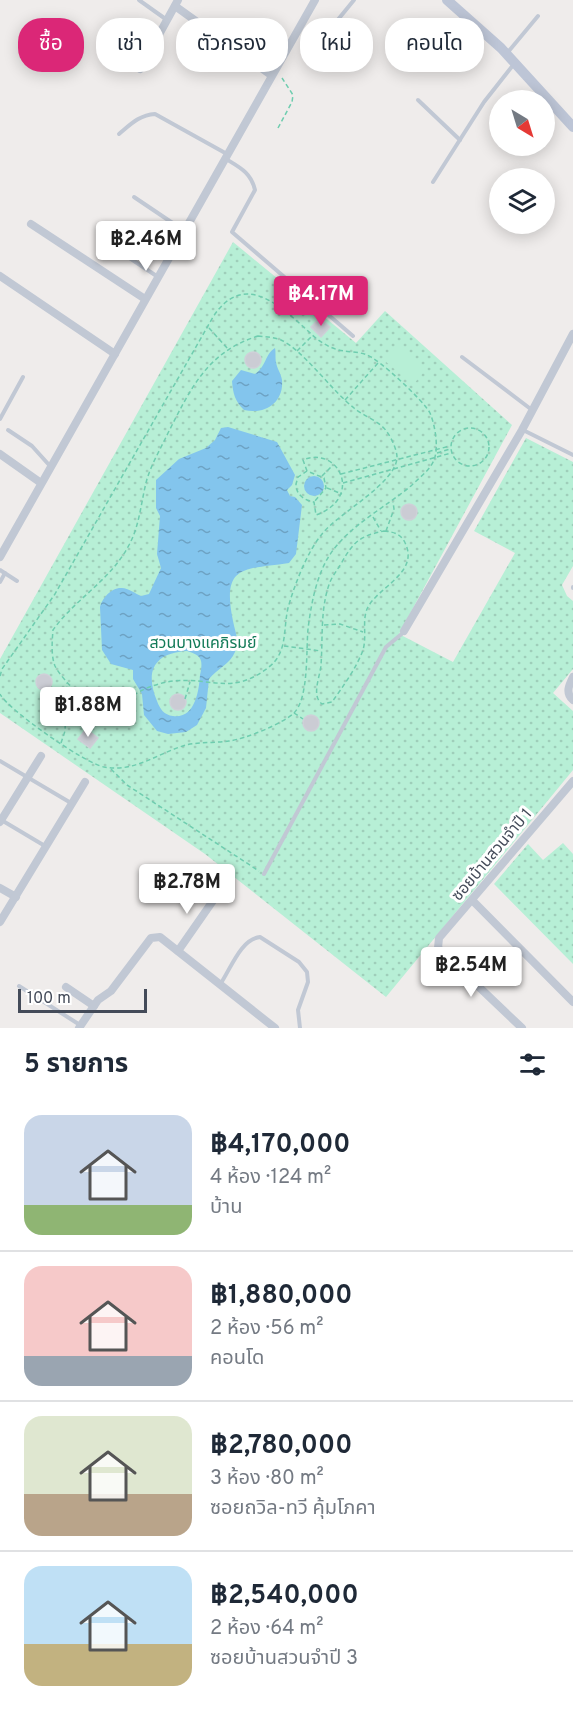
<!DOCTYPE html>
<html lang="th">
<meta charset="utf-8">
<style>
:root{--surface:#fff;--page:#f2f2f3;--text:#1f2937;--muted:#747a83;--line:#e0e1e3;--accent:#db2777}
body{margin:0;font-family:Overpass,"Noto Sans Thai",sans-serif;background:var(--page);color:var(--text);height:100vh;display:flex;flex-direction:column;font-size:22px;white-space:nowrap}
*{box-sizing:border-box;margin:0}
p{font-size:20px;color:var(--muted)}
.icon{flex:none;width:33px;height:33px;fill:none;stroke:currentColor;stroke-width:2;stroke-linecap:round;stroke-linejoin:round}
.map{position:relative;height:1028px;overflow:hidden}
.sheet{display:flex;flex-direction:column;background:var(--surface);flex:1}
.sheet>*{flex:none}
.hud{position:absolute;left:18px;top:18px;width:537px;height:54px;display:flex;gap:12px}
.needle{width:39px;rotate:142deg}
.fabs{position:absolute;left:489px;top:90px;display:grid;gap:12px}
.fabs a{display:grid;place-items:center;width:66px;height:66px;border-radius:50%;background:var(--surface);box-shadow:0 3px 15px #0003;font-size:30px}
.scale{position:absolute;left:18px;bottom:15px;width:129px;box-sizing:border-box;padding-left:6px;border:3px solid #444b59;border-top:0;font-size:16px;line-height:21px;white-space:nowrap;color:#444b59;-webkit-text-stroke:4px #fff;paint-order:stroke}
.price{position:absolute;translate:-50% -51px;padding:0 14px;border-radius:6px;background:#fff;color:#222;font-size:20px;line-height:39px;filter:drop-shadow(0 2px 3px #0008)}
.price::after{content:'';position:absolute;left:50%;top:36px;width:18px;height:14px;margin-left:-9px;background:inherit;clip-path:polygon(0 0,100% 0,50% 100%)}
.price.on{background:var(--accent);color:#fff}
ul{padding:0;list-style:none}
li{display:flex;align-items:center;gap:18px;height:150px;padding:0 24px}
li+li{border-top:2px solid var(--line)}
li span{display:grid;place-items:center;flex:none;width:168px;height:120px;border-radius:18px;color:#555}
li>.icon{margin-inline-start:auto}
span .icon{width:72px;height:72px;fill:#fffc;stroke-width:1}
li b{font-size:26px}
h2{display:flex;justify-content:space-between;align-items:center;height:72px;padding:0 24px;font-size:26px}
.tag{padding:0 21px;border-radius:24px;background:var(--surface);box-shadow:0 3px 15px #0003;font-size:21px;line-height:54px}
.tag.on{background:var(--accent);color:#fff}
.map>svg:first-child{display:block}
.grass{fill:url(#grass-dots)}
.pitch{fill:#b7efd6}
.water{fill:url(#water-ripples);fill-rule:evenodd}
.building{fill:#cbccd4;stroke:#cfd0d8;stroke-width:1.5}
.lines{fill:none;stroke-linecap:round;stroke-linejoin:round}
.path{stroke:#6fcdaf;stroke-width:1.5;stroke-dasharray:4.5 3;stroke-linecap:butt}
.service{stroke:#c1c8d4;stroke-width:4}
.minor{stroke:#c1c8d4;stroke-width:8}
.secondary{stroke:#bdc5d6;stroke-width:10}
.labels{text-anchor:middle;stroke-width:6;stroke-linejoin:round;paint-order:stroke}
.park-label{font-size:16px;fill:#147b59;stroke:#fff}
.street-label{font-size:16px;fill:#444b59;stroke:#fff}
</style>
<div class="map">
<svg width="573" height="1028" viewBox="0 0 573 1028">
<defs>
<pattern id="grass-dots" width="8" height="8" patternUnits="userSpaceOnUse" patternTransform="scale(1.5)"><rect width="8" height="8" fill="#b7efd6"/><path d="M2 2h.1M6 6h.1" fill="none" stroke="#9fceba" stroke-width="1.8" stroke-linecap="round"/></pattern>
<pattern id="water-ripples" width="26" height="14" patternUnits="userSpaceOnUse" patternTransform="scale(1.5)"><rect width="26" height="14" fill="#83c5ed"/><path d="M2 4q2-2 4 0t4 0M15 11q2-2 4 0t4 0" fill="none" stroke="#6da2c3"/></pattern>
</defs>
<rect width="100%" height="100%" fill="#efeceb"/>
<g class="grass">
<path d="M233,242l123,101 29,-32 127,114 -113,209 54,28 62,-109 -41,-22 52,-93 47,24v104l-11,19 5,11 6,5v68l-20,24 20,18v59l-187,227 -181,-143 -205,-141v-54z"/>
<path d="M563,843l10,11v110l-79,-80 34,-40 15,16z"/>
</g>
<path class="pitch" d="M398,345l28,24 -13,16 -28,-24z"/>
<g class="water">
<path d="M275,348c1,4 0,10 1,14 1,7 5,11 6,18 2,23 -18,35 -38,30 -9,-9 -11,-16 -12,-29l9,-11 14,4c11,-7 10,-20 20,-26z"/>
<path d="M228,427l49,15 18,33 -3,10 -5,5 3,6 5,1 7,8 -6,49 -7,9c-44,7 -68,0 -56,58 2,11 7,20 2,31 -5,12 -18,17 -26,27l-3,29 -9,17 -11,7 -18,2 -11,-3 -13,-16 -2,-21 -9,-15v-9l-22,-6 -9,-14 -2,-43c2,-9 12,-20 22,-19 6,0 14,6 19,8l8,-2 12,-26 -4,-14 3,-38 -4,-8v-28l23,-21 27,-11 9,-8 6,-12zM187,651c6,2 13,4 14,10 1,4 0,10 -1,14 -1,16 -5,44 -27,41 -9,-1 -13,-7 -16,-15 -12,-29 -4,-48 30,-50z"/>
<circle cx="314" cy="486" r="10"/>
</g>
<g class="building">
<path d="M320,318l10,9 -9,10 -10,-10z"/>
<circle cx="253" cy="360" r="8"/>
<circle cx="409" cy="512" r="8"/>
<circle cx="44" cy="682" r="8"/>
<circle cx="178" cy="702" r="8"/>
<circle cx="311" cy="723" r="8"/>
<path d="M86,729l12,9 -8,10 -12,-9z"/>
</g>
<g class="lines">
<g class="path">
<path d="M278,128l14,-26 1,-7 -11,-17"/>
<path d="M209,328l19,21"/>
<path d="M258,336c8,1 16,1 23,4 21,9 52,52 73,68 9,8 26,13 33,24 4,5 10,18 10,25 0,26 -60,57 -75,77 -15,18 -28,52 -34,74 -5,21 0,44 -19,59 -37,29 -57,10 -96,14 -14,2 -30,7 -42,16 -7,4 -13,14 -22,15 -13,2 -48,-33 -54,-46 -4,-10 -3,-24 -2,-36 22,-31 58,-50 76,-85 11,-20 12,-44 18,-66 5,-16 14,-31 21,-46 23,-45 39,-81 90,-97z"/>
<path d="M297,351l15,-15"/>
<path d="M345,400l33,-37"/>
<circle cx="470" cy="447" r="19"/>
<path d="M437,453l13,-4"/>
<path d="M307,471l-4,-11c36,-15 61,38 13,55l-2,-13c-10,-2 -18,-7 -18,-18l2,-7 9,-6 17,7 2,10 -12,14"/>
<path d="M341,474l109,-28"/>
<path d="M322,476l11,-11"/>
<path d="M343,483l108,-30"/>
<path d="M327,488l15,6"/>
<path d="M373,517l8,14"/>
<path d="M384,531c10,1 18,3 22,14 12,29 -30,43 -39,64 -5,13 0,27 -4,41 -6,17 -21,38 -31,52l-10,2c-11,-8 -2,-27 -1,-39 2,-27 -1,-57 9,-83 3,-7 8,-13 12,-20 12,-21 18,-26 42,-31z"/>
<path d="M386,531l8,-22 -1,-7"/>
<path d="M324,625l16,-1 23,8"/>
<path d="M284,646l37,5"/>
<path d="M0,676l2,-7 53,-75 158,-277c30,-46 65,-13 94,13 10,10 22,19 37,21 7,1 16,1 23,4 12,4 57,46 63,58 5,12 9,34 4,47 -4,10 -14,17 -22,25 -27,23 -63,40 -83,71 -13,21 -18,49 -21,73 -2,21 1,69 -14,84 -12,11 -49,26 -65,28 -14,2 -30,1 -43,4 -28,8 -52,28 -82,22 -18,-3 -96,-57 -104,-73"/>
<path d="M185,699l5,-17"/>
<path d="M294,713l9,6"/>
<path d="M61,743l4,-12 2,-48"/>
<path d="M111,769l16,16 132,86"/>
</g>
<g class="service">
<path d="M139,0l28,20"/>
<path d="M336,22l18,-22"/>
<path d="M508,52l30,-36"/>
<path d="M418,100l42,40"/>
<path d="M119,134c11,-9 20,-19 36,-20l72,40"/>
<path d="M226,159c15,9 25,14 29,31l-23,42 121,104"/>
<path d="M433,182l51,-80 30,-38"/>
<path d="M134,197l49,33"/>
<path d="M119,251l39,26"/>
<path d="M462,357l70,53"/>
<path d="M0,419l23,-42"/>
<path d="M8,430l24,16 18,20"/>
<path d="M523,430l50,25"/>
<path d="M0,570l17,11"/>
<path d="M0,582l5,-9"/>
<path d="M573,587v1"/>
<path d="M0,761l71,42"/>
<path d="M3,821l42,25"/>
<path d="M264,874l122,-227 18,-15"/>
<path d="M221,983c10,-15 20,-44 39,-46l39,25 8,10 1,10 -10,28 2,18"/>
<path d="M19,986l61,39"/>
</g>
<g class="minor">
<path d="M175,6l96,69"/>
<path d="M140,69l38,-69"/>
<path d="M31,224l114,75"/>
<path d="M0,276l115,78"/>
<path d="M0,454l41,29"/>
<path d="M0,557l315,-557"/>
<path d="M404,631l118,-201 51,-96"/>
<path d="M573,677c-4,8 -8,16 0,23"/>
<path d="M0,822l41,-66"/>
<path d="M0,888l16,9"/>
<path d="M472,900l101,102"/>
<path d="M0,922l85,-140"/>
<path d="M178,951l39,-56"/>
<path d="M66,987l28,19"/>
<path d="M79,1028l19,-28 13,-9 40,-53 9,-1 115,91"/>
<path d="M522,1028l-84,-80 1,-10 134,-157"/>
</g>
<path class="secondary" d="M447,0l54,48 72,79"/>
</g>
<g class="labels">
<g class="park-label">
<text x="203" y="648">สวนบางแคภิรมย์</text>
</g>
<g class="street-label">
<text transform="translate(491 854) rotate(-50)" y="6">ซอยบ้านสวนจำปี 1</text>
</g>
</g>
</svg>
<div class="fabs">
<a><svg class="needle" viewBox="-14 -14 28 28"><path d="M0-13l5 13h-10z" fill="#e53935"/><path d="M0 13l5-13h-10z" fill="#747a83"/></svg></a>
<a><svg class="icon" aria-label="layers" viewBox="0 0 24 24"><path d="M12 4l9 5-9 5-9-5zM3 14l9 5 9-5"/></svg></a>
</div>
<div class="scale">100 m</div>
<b class="price" style="left:146px;top:272px">฿2.46M</b>
<b class="price on" style="left:321px;top:327px">฿4.17M</b>
<b class="price" style="left:88px;top:738px">฿1.88M</b>
<b class="price" style="left:187px;top:915px">฿2.78M</b>
<b class="price" style="left:471px;top:998px">฿2.54M</b>
<div class="hud">
<a class="tag on">ซื้อ</a>
<a class="tag">เช่า</a>
<a class="tag">ตัวกรอง</a>
<a class="tag">ใหม่</a>
<a class="tag">คอนโด</a>
</div>
</div>
<section class="sheet">
<h2>5 รายการ<svg class="icon" aria-label="filters" viewBox="0 0 24 24"><path d="M4 7h16M4 17h16"/><circle cx="9" cy="7" r="2"/><circle cx="15" cy="17" r="2"/></svg></h2>
<ul>
<li><span style="background:linear-gradient(#c9d6e8 75%,#8fb573 0)"><svg class="icon" aria-label="home" viewBox="0 0 24 24"><path d="M3 11l9-7 9 7M6 9v11h12V9"/></svg></span><div><b>฿4,170,000</b><p>4 ห้อง · 124 m²</p><p>บ้าน</p></div></li>
<li><span style="background:linear-gradient(#f6c9c9 75%,#9aa5b1 0)"><svg class="icon" aria-label="home" viewBox="0 0 24 24"><path d="M3 11l9-7 9 7M6 9v11h12V9"/></svg></span><div><b>฿1,880,000</b><p>2 ห้อง · 56 m²</p><p>คอนโด</p></div></li>
<li><span style="background:linear-gradient(#dfe7d0 65%,#b9a48a 0)"><svg class="icon" aria-label="home" viewBox="0 0 24 24"><path d="M3 11l9-7 9 7M6 9v11h12V9"/></svg></span><div><b>฿2,780,000</b><p>3 ห้อง · 80 m²</p><p>ซอยถวิล-ทวี คุ้มโภคา</p></div></li>
<li><span style="background:linear-gradient(#bfe0f5 65%,#c2b280 0)"><svg class="icon" aria-label="home" viewBox="0 0 24 24"><path d="M3 11l9-7 9 7M6 9v11h12V9"/></svg></span><div><b>฿2,540,000</b><p>2 ห้อง · 64 m²</p><p>ซอยบ้านสวนจำปี 3</p></div></li>
</ul>
</section>
